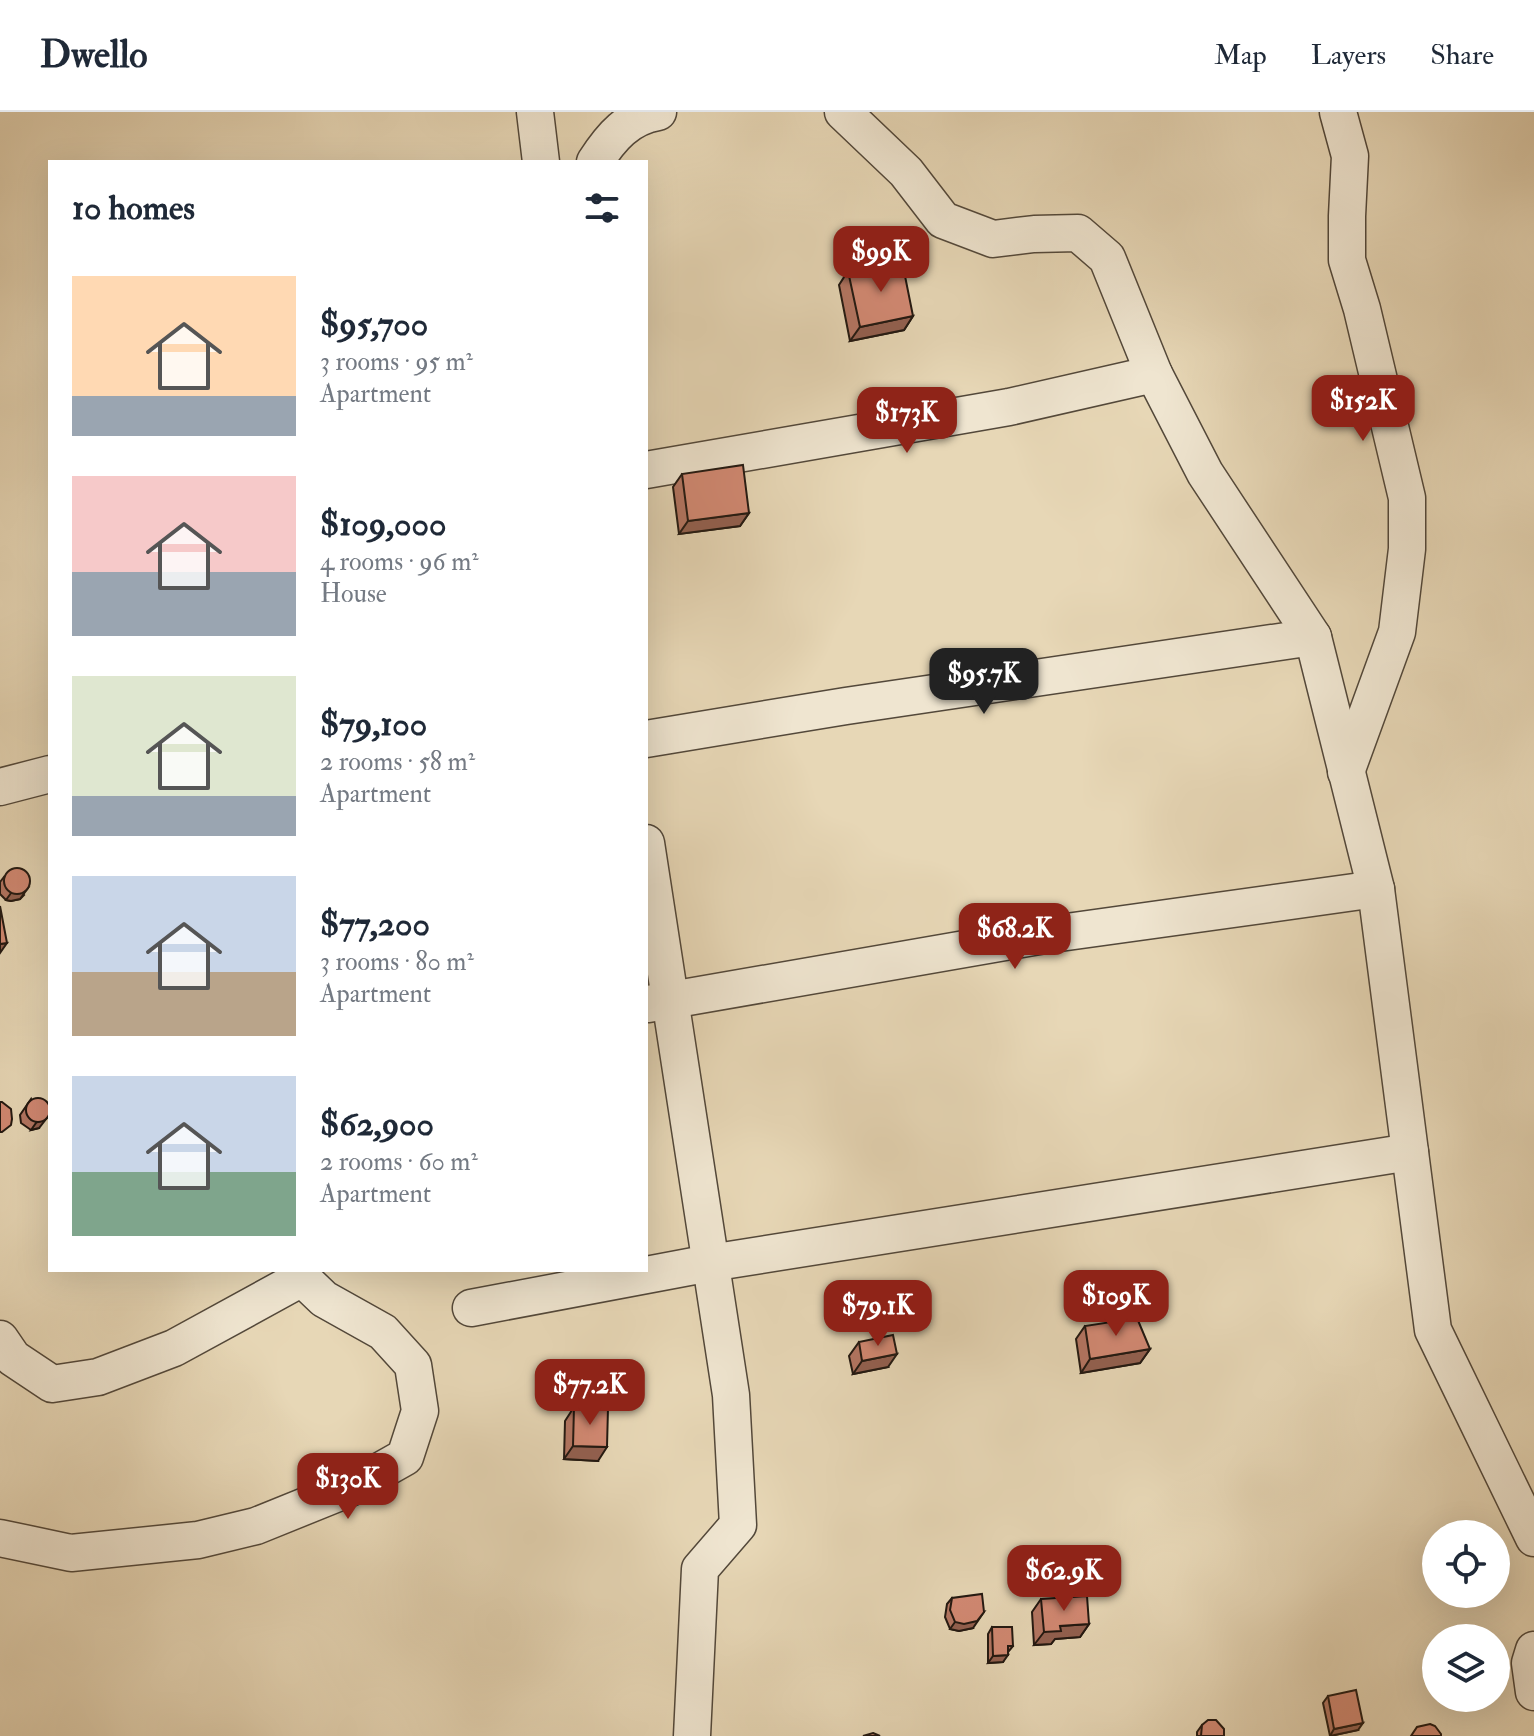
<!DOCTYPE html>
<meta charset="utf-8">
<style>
:root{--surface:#fff;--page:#f2f2f3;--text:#1f2937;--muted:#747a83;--line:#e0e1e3;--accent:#8f2418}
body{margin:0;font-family:"IM FELL Double Pica",serif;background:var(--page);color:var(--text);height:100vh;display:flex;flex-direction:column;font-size:30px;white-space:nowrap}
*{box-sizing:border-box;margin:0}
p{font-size:26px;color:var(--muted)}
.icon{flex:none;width:44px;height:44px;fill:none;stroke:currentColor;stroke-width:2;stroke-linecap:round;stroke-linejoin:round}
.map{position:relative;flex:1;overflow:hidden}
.side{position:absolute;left:48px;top:48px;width:600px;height:1112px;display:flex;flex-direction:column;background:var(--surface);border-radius:0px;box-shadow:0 8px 32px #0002}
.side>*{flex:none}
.fabs{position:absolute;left:1422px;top:1408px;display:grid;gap:16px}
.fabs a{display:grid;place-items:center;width:88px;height:88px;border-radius:50%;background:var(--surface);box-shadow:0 8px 32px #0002;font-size:40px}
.price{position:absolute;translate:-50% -68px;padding:0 18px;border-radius:16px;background:var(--accent);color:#fff;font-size:26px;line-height:52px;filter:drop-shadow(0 2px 4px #0008)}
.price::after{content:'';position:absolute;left:50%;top:48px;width:24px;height:18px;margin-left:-12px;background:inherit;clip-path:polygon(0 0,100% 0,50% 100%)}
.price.selected{background:#222;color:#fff}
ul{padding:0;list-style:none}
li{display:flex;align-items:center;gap:24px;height:200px;padding:0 24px}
li span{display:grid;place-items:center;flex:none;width:224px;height:160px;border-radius:0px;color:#555}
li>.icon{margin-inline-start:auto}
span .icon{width:96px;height:96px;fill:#fffc;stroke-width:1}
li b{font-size:34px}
h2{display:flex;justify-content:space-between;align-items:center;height:96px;padding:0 24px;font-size:34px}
header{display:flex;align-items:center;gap:48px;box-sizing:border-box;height:112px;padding:0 40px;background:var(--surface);border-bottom:2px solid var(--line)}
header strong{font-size:38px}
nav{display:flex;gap:44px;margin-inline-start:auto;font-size:28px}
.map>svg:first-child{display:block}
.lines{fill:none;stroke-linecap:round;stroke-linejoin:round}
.minor-casing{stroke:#53483a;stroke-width:39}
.minor{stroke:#efe5d0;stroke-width:36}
.wall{fill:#b57663;stroke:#221811;stroke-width:2}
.shaded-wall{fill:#936050;stroke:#221811;stroke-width:2}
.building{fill:#d28973;stroke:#221811;stroke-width:2}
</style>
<header>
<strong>Dwello</strong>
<nav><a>Map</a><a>Layers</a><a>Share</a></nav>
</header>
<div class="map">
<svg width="1534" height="1624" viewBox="0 0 1534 1624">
<rect width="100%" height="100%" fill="#e7d7b6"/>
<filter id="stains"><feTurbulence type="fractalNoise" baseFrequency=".0025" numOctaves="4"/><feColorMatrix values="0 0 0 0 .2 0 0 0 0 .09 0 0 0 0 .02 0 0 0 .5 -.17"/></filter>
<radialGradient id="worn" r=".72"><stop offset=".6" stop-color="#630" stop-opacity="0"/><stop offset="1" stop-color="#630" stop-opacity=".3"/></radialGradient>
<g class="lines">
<defs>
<g id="minor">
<path d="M535,0l6,50"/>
<path d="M843,0l63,60 37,48 50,19 41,-5 44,-1 29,25 47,116 51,99 108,164 63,252 57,441 101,208"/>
<path d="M1338,0l12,44 -3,60v44l15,49 45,189v51l-10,83 -51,140"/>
<path d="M595,50c16,-25 33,-45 63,-50"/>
<path d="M646,358l363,-63 145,-33"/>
<path d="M646,627l200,-33 467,-69"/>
<path d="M0,675l50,-13"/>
<path d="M646,731l85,552 7,130 -38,44 -8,167"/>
<path d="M648,892l397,-69 331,-46"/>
<path d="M471,1196l239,-45 700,-111"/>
<path d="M0,1227l13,19 39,26 46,-7 76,-29 128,-70"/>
<path d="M0,1426l71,15 127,-13 58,-14 94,-38 55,-31 15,-46 -7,-46 -30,-33 -59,-33 -22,-21 -2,-8"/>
<path d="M1534,1538l-4,13 4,29"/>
</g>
</defs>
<use href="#minor" class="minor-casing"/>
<use href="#minor" class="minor"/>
</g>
<g class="wall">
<path d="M848,159l65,45 -9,14 -54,11 -11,-56z"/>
<path d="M682,362l67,39 -9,13 -61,8 -6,-47z"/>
<path d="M4,765l20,18 -4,4 -9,2 -5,-1 -6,-6v-12z"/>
<path d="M31,987l8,29 -8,2 -10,-7 -1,-8z"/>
<path d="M1085,1214l65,23 -10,14 -59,10 -5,-34z"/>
<path d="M859,1230l29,25 -35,7 -4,-18z"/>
<path d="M574,1295l24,54 -34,-2 1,-38z"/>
<path d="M952,1486l21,30 -14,3 -9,-2 -5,-12 2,-13z"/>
<path d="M1041,1487l48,25 -9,13 -25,2 -4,5 -17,1 -2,-33z"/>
<path d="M992,1515l21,19 -5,6 -5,10 -15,1v-29z"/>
<path d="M1328,1584l30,34 -28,6 -7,-33z"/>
<path d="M1202,1613l22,11h-27v-4z"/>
</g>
<g class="shaded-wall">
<path d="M913,204l-9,14 -54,11 10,-14z"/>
<path d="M749,401l-9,13 -61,8 9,-13z"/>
<path d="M28,776l-8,11 -9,2 -5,-1 5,-7z"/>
<path d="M7,831l-7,10v-9z"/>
<path d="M50,1002l-11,14 -8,2 5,-7z"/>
<path d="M1150,1237l-10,14 -59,10 9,-14z"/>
<path d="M897,1242l-9,13 -35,7 9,-13z"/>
<path d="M573,1334l34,1 -9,14 -34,-2z"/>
<path d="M984,1500l-11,16 -14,3 -9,-2 5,-7z"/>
<path d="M1089,1512l-9,13 -25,2 -4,5 -17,1 10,-13 16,-6z"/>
<path d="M1008,1543l-5,7 -15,1 5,-7z"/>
<path d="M1363,1611l-5,7 -28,6 4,-7z"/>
</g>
<g class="building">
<path d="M902,149l11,55 -53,11 -12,-56z"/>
<path d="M743,353l6,48 -61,8 -6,-47z"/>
<circle cx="17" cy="769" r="13"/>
<path d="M0,794l7,37 -7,1z"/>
<circle cx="38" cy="998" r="12"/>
<path d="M0,990h2l9,7 1,10 -1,6 -9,7h-2z"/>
<path d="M1137,1206l13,31 -60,10 -5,-33z"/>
<path d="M893,1223l4,19 -35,7 -3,-19z"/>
<path d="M574,1295l34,1 -1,39 -34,-1z"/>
<path d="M982,1482l2,18 -7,9 -13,3 -9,-2 -5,-12 2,-12z"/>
<path d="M1087,1484l2,28 -29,2 1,5 -17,1 -3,-33z"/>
<path d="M992,1515h20l1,19h-5v9l-15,1z"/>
<path d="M1356,1578l7,33 -29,6 -6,-33z"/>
<path d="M1208,1608h8l8,9v7h-23l1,-11z"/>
<path d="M1430,1612l5,2 6,8v2h-30l6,-9z"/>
<path d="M873,1621l7,3h-17z"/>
</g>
<rect width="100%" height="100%" filter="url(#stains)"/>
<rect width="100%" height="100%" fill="url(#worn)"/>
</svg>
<div class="fabs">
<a><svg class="icon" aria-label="locate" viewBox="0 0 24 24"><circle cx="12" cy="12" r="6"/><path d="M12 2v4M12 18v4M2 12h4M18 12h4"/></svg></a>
<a><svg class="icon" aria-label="layers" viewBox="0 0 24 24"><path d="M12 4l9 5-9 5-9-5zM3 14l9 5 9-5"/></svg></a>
</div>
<b class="price" style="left:881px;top:182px">$99K</b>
<b class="price" style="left:1363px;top:331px">$152K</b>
<b class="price" style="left:907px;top:343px">$173K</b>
<b class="price selected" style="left:984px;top:604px">$95.7K</b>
<b class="price" style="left:1015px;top:859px">$68.2K</b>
<b class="price" style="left:1116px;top:1226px">$109K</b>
<b class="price" style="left:878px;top:1236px">$79.1K</b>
<b class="price" style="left:590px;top:1315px">$77.2K</b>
<b class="price" style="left:348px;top:1409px">$130K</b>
<b class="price" style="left:1064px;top:1501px">$62.9K</b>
<section class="side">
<h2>10 homes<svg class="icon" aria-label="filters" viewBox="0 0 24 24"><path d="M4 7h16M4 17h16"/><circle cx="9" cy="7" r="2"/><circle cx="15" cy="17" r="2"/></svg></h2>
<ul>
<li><span style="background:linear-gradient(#ffd9b3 75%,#9aa5b1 0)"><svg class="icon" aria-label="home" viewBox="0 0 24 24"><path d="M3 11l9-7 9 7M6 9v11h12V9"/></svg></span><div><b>$95,700</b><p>3 rooms · 95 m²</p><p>Apartment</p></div></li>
<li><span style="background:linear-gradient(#f6c9c9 60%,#9aa5b1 0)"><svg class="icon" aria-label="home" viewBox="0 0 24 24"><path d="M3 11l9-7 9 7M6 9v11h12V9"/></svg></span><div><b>$109,000</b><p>4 rooms · 96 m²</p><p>House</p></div></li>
<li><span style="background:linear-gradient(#dfe7d0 75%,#9aa5b1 0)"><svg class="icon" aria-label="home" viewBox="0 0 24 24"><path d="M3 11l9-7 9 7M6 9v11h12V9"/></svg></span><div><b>$79,100</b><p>2 rooms · 58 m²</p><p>Apartment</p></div></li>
<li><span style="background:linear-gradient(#c9d6e8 60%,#b9a48a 0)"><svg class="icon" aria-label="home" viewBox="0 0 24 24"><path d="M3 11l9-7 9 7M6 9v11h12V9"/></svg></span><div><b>$77,200</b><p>3 rooms · 80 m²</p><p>Apartment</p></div></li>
<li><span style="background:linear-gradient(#c9d6e8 60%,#7fa58c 0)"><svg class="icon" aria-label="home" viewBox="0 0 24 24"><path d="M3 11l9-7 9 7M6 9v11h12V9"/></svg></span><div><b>$62,900</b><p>2 rooms · 60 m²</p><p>Apartment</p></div></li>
</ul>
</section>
</div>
